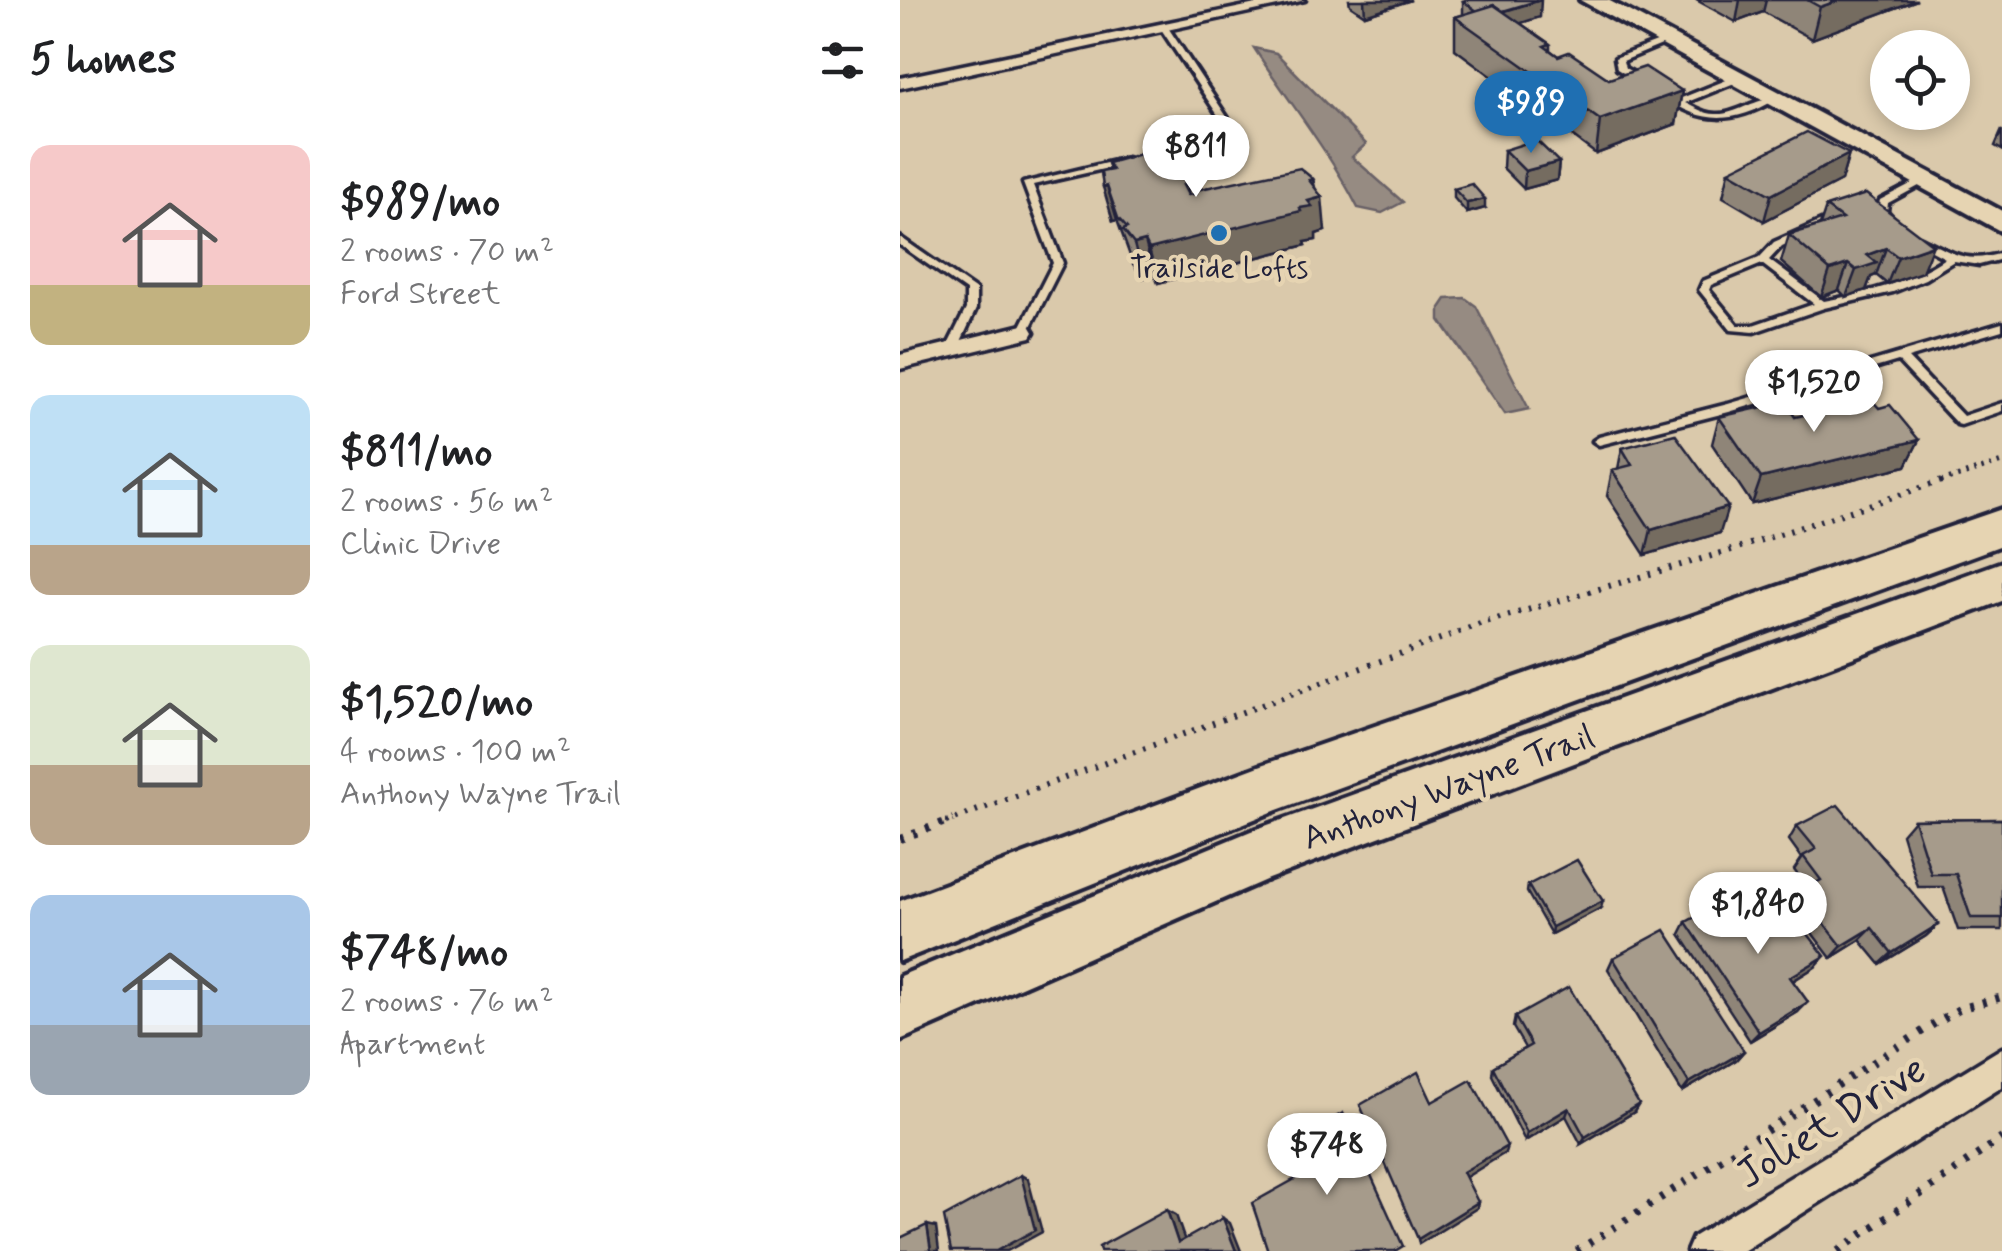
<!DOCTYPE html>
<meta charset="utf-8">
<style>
:root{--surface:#fff;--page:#f6f6f6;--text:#202124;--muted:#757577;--accent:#1f6fb2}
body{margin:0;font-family:Mynerve,sans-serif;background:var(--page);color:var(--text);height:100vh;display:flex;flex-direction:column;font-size:38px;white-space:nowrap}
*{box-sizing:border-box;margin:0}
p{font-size:32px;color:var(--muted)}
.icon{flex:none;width:55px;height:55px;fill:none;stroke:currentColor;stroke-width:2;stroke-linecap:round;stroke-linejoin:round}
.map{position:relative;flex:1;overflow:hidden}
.side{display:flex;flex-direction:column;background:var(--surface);width:900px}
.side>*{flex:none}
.controls{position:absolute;left:970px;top:30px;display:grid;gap:20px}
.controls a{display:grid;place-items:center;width:100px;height:100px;border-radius:50%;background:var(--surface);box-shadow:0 5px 15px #0003;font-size:50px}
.price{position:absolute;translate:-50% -85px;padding:0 22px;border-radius:35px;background:#fff;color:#222;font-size:32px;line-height:65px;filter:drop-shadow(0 2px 5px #0008)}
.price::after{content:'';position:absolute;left:50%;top:60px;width:30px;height:22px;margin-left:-15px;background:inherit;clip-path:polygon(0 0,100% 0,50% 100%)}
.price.selected{background:var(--accent);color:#fff}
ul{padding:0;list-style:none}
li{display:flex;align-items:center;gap:30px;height:250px;padding:0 30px}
li span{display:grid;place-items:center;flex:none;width:280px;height:200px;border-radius:20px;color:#555}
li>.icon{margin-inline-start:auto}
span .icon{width:120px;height:120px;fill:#fffc;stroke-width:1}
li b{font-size:42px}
h2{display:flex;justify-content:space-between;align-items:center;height:120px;padding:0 30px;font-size:42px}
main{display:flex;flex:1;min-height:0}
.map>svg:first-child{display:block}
.water{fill:#968b82;stroke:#686166;stroke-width:2.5}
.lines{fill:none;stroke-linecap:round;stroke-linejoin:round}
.lane-casing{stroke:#22223b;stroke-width:7}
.street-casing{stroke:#22223b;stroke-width:7}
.secondary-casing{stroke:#22223b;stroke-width:8}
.highway-casing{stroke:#22223b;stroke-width:8}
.path-far3{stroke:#22223b;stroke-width:4;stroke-dasharray:1 5;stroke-linecap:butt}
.path-far2{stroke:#22223b;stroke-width:5;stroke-dasharray:2.5 6;stroke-linecap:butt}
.path-far1{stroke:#22223b;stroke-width:6;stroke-dasharray:2.5 8;stroke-linecap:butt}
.path{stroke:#22223b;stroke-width:8;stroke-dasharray:4 10;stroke-linecap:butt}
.lane{fill:#e6d4b2;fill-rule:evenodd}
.street{fill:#e6d4b2;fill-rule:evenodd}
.secondary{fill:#e6d4b2;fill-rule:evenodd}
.highway{fill:#e6d4b2;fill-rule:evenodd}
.wall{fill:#8f8578;stroke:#22223b;stroke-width:2.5}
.shaded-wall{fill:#746c61;stroke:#22223b;stroke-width:2.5}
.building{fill:#a69b8b;stroke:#22223b;stroke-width:2.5}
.poi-dot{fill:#1f6fb2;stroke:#e6d4b2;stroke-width:4}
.labels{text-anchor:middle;stroke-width:9;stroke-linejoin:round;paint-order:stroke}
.far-poi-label{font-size:30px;fill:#22223b;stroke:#e6d4b2}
.street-label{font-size:35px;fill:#22223b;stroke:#e6d4b2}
.near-street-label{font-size:42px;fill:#22223b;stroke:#e6d4b2}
</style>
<main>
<section class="side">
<h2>5 homes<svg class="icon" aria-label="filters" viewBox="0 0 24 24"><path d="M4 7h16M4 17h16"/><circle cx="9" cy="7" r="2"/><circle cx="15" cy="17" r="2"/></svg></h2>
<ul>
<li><span style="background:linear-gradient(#f6c9c9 70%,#c2b280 0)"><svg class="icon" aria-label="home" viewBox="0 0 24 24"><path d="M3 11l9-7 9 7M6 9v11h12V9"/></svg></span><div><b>$989/mo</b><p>2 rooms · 70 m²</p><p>Ford Street</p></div></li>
<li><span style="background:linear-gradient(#bfe0f5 75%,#b9a48a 0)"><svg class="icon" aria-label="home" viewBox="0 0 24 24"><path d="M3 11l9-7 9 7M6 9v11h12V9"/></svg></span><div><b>$811/mo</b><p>2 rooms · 56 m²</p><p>Clinic Drive</p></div></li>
<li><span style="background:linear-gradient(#dfe7d0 60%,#b9a48a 0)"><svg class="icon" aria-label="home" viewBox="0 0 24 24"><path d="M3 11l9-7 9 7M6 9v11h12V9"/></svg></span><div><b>$1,520/mo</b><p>4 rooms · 100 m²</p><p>Anthony Wayne Trail</p></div></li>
<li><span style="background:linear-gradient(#a9c7e8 65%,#9aa5b1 0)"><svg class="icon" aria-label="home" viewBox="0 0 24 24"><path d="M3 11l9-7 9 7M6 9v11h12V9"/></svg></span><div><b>$748/mo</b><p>2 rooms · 76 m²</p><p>Apartment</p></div></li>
</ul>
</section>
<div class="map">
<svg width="1102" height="1251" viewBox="0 0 1102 1251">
<rect width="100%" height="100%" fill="#dac9ab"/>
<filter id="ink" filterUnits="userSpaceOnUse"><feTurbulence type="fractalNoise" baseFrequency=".01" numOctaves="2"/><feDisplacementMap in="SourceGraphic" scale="20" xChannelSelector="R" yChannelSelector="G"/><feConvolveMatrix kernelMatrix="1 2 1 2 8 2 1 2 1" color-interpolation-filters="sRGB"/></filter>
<g filter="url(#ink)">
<g class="water">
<path d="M354,48l22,5 90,91 -14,13 51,45 -21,11 -24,-5c-29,-57 -69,-106 -104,-160z"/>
<path d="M565,298l11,8 53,103 -24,5 -65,-94v-12l6,-9z"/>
</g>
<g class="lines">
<defs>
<g id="lane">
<path d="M265,27l4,2 68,103 -4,9 -85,19 -5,-3 2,-2 81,-18 3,-5 -68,-103z"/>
<path d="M762,40l7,2 -46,19 2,7 22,12v4h-6l-24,-15 -2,-11z"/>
<path d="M834,77l3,1v4l-52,21c11,5 21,12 33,11 20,0 40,-18 57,-14 -41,24 -74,25 -112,-4l4,-3 12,6z"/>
<path d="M227,158l3,1v4l-97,22 30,78 -35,69 -1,2h-8l-1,-2 35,-69 -30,-80z"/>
<path d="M1020,179l8,2 -40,22 -1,8 7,8 -8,2 -9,-9 3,-12z"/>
<path d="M935,215l5,3 -2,2 -56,26 -13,14 55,41c43,-8 84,-18 121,-43l-30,-16 -1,-2 5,-3c33,15 45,28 83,16v6l-23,6 -25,-4 -29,18 -32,13 -69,16 -70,24 -23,-2 -32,-40 4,-9 56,-23 15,-16zM862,264l52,40 -61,21h-15l-29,-35 2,-5z"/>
<path d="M0,237l76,53v19l-20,43 -4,1 -6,-4 20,-40v-18l-66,-46z"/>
<path d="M1102,323v7l-94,28 55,58 39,-13v8l-41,14 -4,-1 -59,-63 -169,51 -130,33 -6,-4 6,-4 129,-33z"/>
</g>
<g id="street">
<path d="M375,0h30l-405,88v-10z"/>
<path d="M123,325l8,2 3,5 -3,5 -131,32v-14z"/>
<path d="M1102,1048v39l-259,164h-56l6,-14z"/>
</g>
<path id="secondary" d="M680,0h28l394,211v21z"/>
<g id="highway">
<path d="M1102,509v36l-725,265 -377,151v-60l362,-136z"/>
<path d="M1102,562v39l-734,278 -368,161v-64l351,-145z"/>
</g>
</defs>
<use href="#lane" class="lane-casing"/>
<use href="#street" class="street-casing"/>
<use href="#secondary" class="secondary-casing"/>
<use href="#highway" class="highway-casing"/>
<path class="path-far3" d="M294,166l16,28"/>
<path class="path-far2" d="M1041,482l61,-20"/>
<path class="path-far1" d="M46,822l537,-199 242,-71 223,-73"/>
<g class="path">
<path d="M0,839l53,-20"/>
<path d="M677,1251l360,-229 22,-13 43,-12"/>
<path d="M938,1251l164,-113"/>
</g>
<use href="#lane" class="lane"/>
<use href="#street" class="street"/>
<use href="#secondary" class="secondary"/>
<use href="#highway" class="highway"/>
</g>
<g class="wall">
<path d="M449,0h62l-46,15 -15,-10z"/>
<path d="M796,0h221l-105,39 -49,-27 -27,10z"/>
<path d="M563,1l77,16 -20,6 30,21v6l8,6 51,23 73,12 -6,33 -80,30 -141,-105v-32l8,-2z"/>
<path d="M1102,130v20l-7,-4z"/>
<path d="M604,150l55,12 -2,18 -33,9 -21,-21z"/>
<path d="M949,154l-8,27 -77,40 -41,-24 6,-26z"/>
<path d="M208,163l79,21 2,11 124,-16 12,52 -9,3v6l-11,2 1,3 -148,38 -4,-8 -11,3 -10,-14 -16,-44 -4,1 -12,-49 9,-2z"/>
<path d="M554,189l31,19 -18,5 -13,-15z"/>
<path d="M926,207l96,65 -35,12 -11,-9 -5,2 -5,13 -20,7 -7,-7 -18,7 -40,-35 8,-27 31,-10z"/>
<path d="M979,408l40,32 -13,26 -154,38 -40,-60 7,-27h76z"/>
<path d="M722,448l98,85 -75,22 -38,-59 5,-26 6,-1z"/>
<path d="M1102,819v111h-44l-15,-43h-25l-16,-53 12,-14z"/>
<path d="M897,826l142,98 -13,12 -46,28 -20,-24 -29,18 -40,-53 9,-13 8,-4 -14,-18 8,-12 -13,-18z"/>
<path d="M628,885l73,23 -50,26 -24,-42z"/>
<path d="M852,921l63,46 -22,14 5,31 -48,29 -70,-107 6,-12z"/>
<path d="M713,958l131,93 -8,9 -54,32 -74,-123z"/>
<path d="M615,1017l119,95 -53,32 -15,-28 -41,25 -33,-66 1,-8 32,-19 -12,-21z"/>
</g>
<g class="shaded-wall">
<path d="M464,0h47l-46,15z"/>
<path d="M641,0l-1,17 -54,17v-17z"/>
<path d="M840,0h26l-3,12 -27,10z"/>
<path d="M940,0h77l-105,39 8,-32z"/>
<path d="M782,91l-6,33 -80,30 4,-34z"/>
<path d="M949,154l-8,27 -77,40 7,-26z"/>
<path d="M659,162l-2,18 -33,9 1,-18z"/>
<path d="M413,179l3,20 6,-2 3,34 -9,3v6l-11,2 1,3 -148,38 -9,-34 151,-41 9,-28z"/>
<path d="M207,186l10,34 -4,1 -10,-34z"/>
<path d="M585,199v9l-18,5v-10z"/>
<path d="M245,241l9,34 -11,3 -9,-34z"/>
<path d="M1033,245l-11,27 -35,12 11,-27z"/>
<path d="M986,248l-10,27 -5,2 -5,13 -20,7 10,-27 11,-15z"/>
<path d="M948,264l-9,26 -18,7 9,-27z"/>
<path d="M1019,440l-13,26 -154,38 9,-26z"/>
<path d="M828,507l-8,26 -75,22 6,-25z"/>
<path d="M703,901l-2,7 -50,26 1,-7z"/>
<path d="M1039,924l-13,12 -46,28 12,-11z"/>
<path d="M972,928l-12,12 -29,18 11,-12z"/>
<path d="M925,956l-10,11 -34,21 9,-11z"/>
<path d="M908,1002l-10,10 -48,29 9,-9z"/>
<path d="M844,1051l-8,9 -54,32 7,-9z"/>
<path d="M739,1104l-5,8 -53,32 4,-7z"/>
<path d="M669,1108l-3,8 -41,25 2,-8z"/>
<path d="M607,1146l-2,7 -42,26v-7z"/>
<path d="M121,1175l7,4 14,53 -35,19h-11z"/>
<path d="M578,1202l-1,6 -58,36 -1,-5z"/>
<path d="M267,1210l9,5 11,32 -9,-4z"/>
<path d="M323,1218l7,5 11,28h-5z"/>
<path d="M27,1225l9,2 3,24h-8z"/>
</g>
<g class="building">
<path d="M565,0h75l-37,11 -9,-6 -17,6 -14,-10z"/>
<path d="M907,0h33l-20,7z"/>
<path d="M594,5l56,39 -6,2 14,10 11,-4 40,27 36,-12 37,24 -82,29 -145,-103z"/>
<path d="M907,132l42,22 -78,41 -42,-24z"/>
<path d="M636,140l23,22 -34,9 -21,-21z"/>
<path d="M264,151l23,33 -4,1 5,10 9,-2 -1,-3 104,-22 13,11 -4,1 13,17 -14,4 4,5 -12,2 1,3 -152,38 -4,-8 -11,3 -11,-14 4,-2 -9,-10 -11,-32 -4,1 -2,-15 11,-2 -4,-7 32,-9z"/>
<path d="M572,184l13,15 -18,4 -13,-14z"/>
<path d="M966,194l67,51 -35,12 -12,-9 -19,7 10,8 -21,7 -8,-6 -18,6 -41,-35 53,-16 -16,-12z"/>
<path d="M971,399l8,9 11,-3 29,35 -158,38 -42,-61 66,-15 10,15z"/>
<path d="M775,434l53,73 -77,23 -39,-60 20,-5 -10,-17z"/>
<path d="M938,805l101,119 -47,29 -20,-25 -30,18 -42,-54 21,-12 -18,-24 13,-7 -19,-23z"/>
<path d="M1102,819v99h-31l-15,-44h-25l-17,-54z"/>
<path d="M677,860l26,41 -51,26 -24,-42z"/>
<path d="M835,896l17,25 32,-18 41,53 -35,21 18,25 -49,30 -73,-110z"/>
<path d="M765,930l79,121 -55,32 -76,-125z"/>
<path d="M669,987l70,117 -54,33 -16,-29 -42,25 -34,-66 38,-22 -16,-28z"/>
<path d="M518,1072l14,30 39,-22 36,66 -44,26 15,30 -60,37 -58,-134z"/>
<path d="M443,1113l60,133 -8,5h-127l-16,-48 43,-24 -13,-32z"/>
<path d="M121,1175l14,55 -39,21h-45l-7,-34z"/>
<path d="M267,1210l11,33 45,-25 13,33h-136l-1,-4z"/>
<path d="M27,1225l4,26h-31v-13z"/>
</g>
</g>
<circle class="poi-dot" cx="319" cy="233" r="10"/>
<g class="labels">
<g class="far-poi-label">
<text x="319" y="277">Trailside Lofts</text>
</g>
<g class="street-label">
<text transform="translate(548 786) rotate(-20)" y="12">Anthony Wayne Trail</text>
</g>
<g class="near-street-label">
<text transform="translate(930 1120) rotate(-32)" y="15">Joliet Drive</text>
</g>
</g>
</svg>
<div class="controls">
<a><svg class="icon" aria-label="locate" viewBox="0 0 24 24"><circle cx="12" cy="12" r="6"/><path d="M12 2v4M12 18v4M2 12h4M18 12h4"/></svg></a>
</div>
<b class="price selected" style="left:631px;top:156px">$989</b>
<b class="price" style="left:296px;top:200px">$811</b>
<b class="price" style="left:914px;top:435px">$1,520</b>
<b class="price" style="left:858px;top:957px">$1,840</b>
<b class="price" style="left:427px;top:1198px">$748</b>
</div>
</main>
